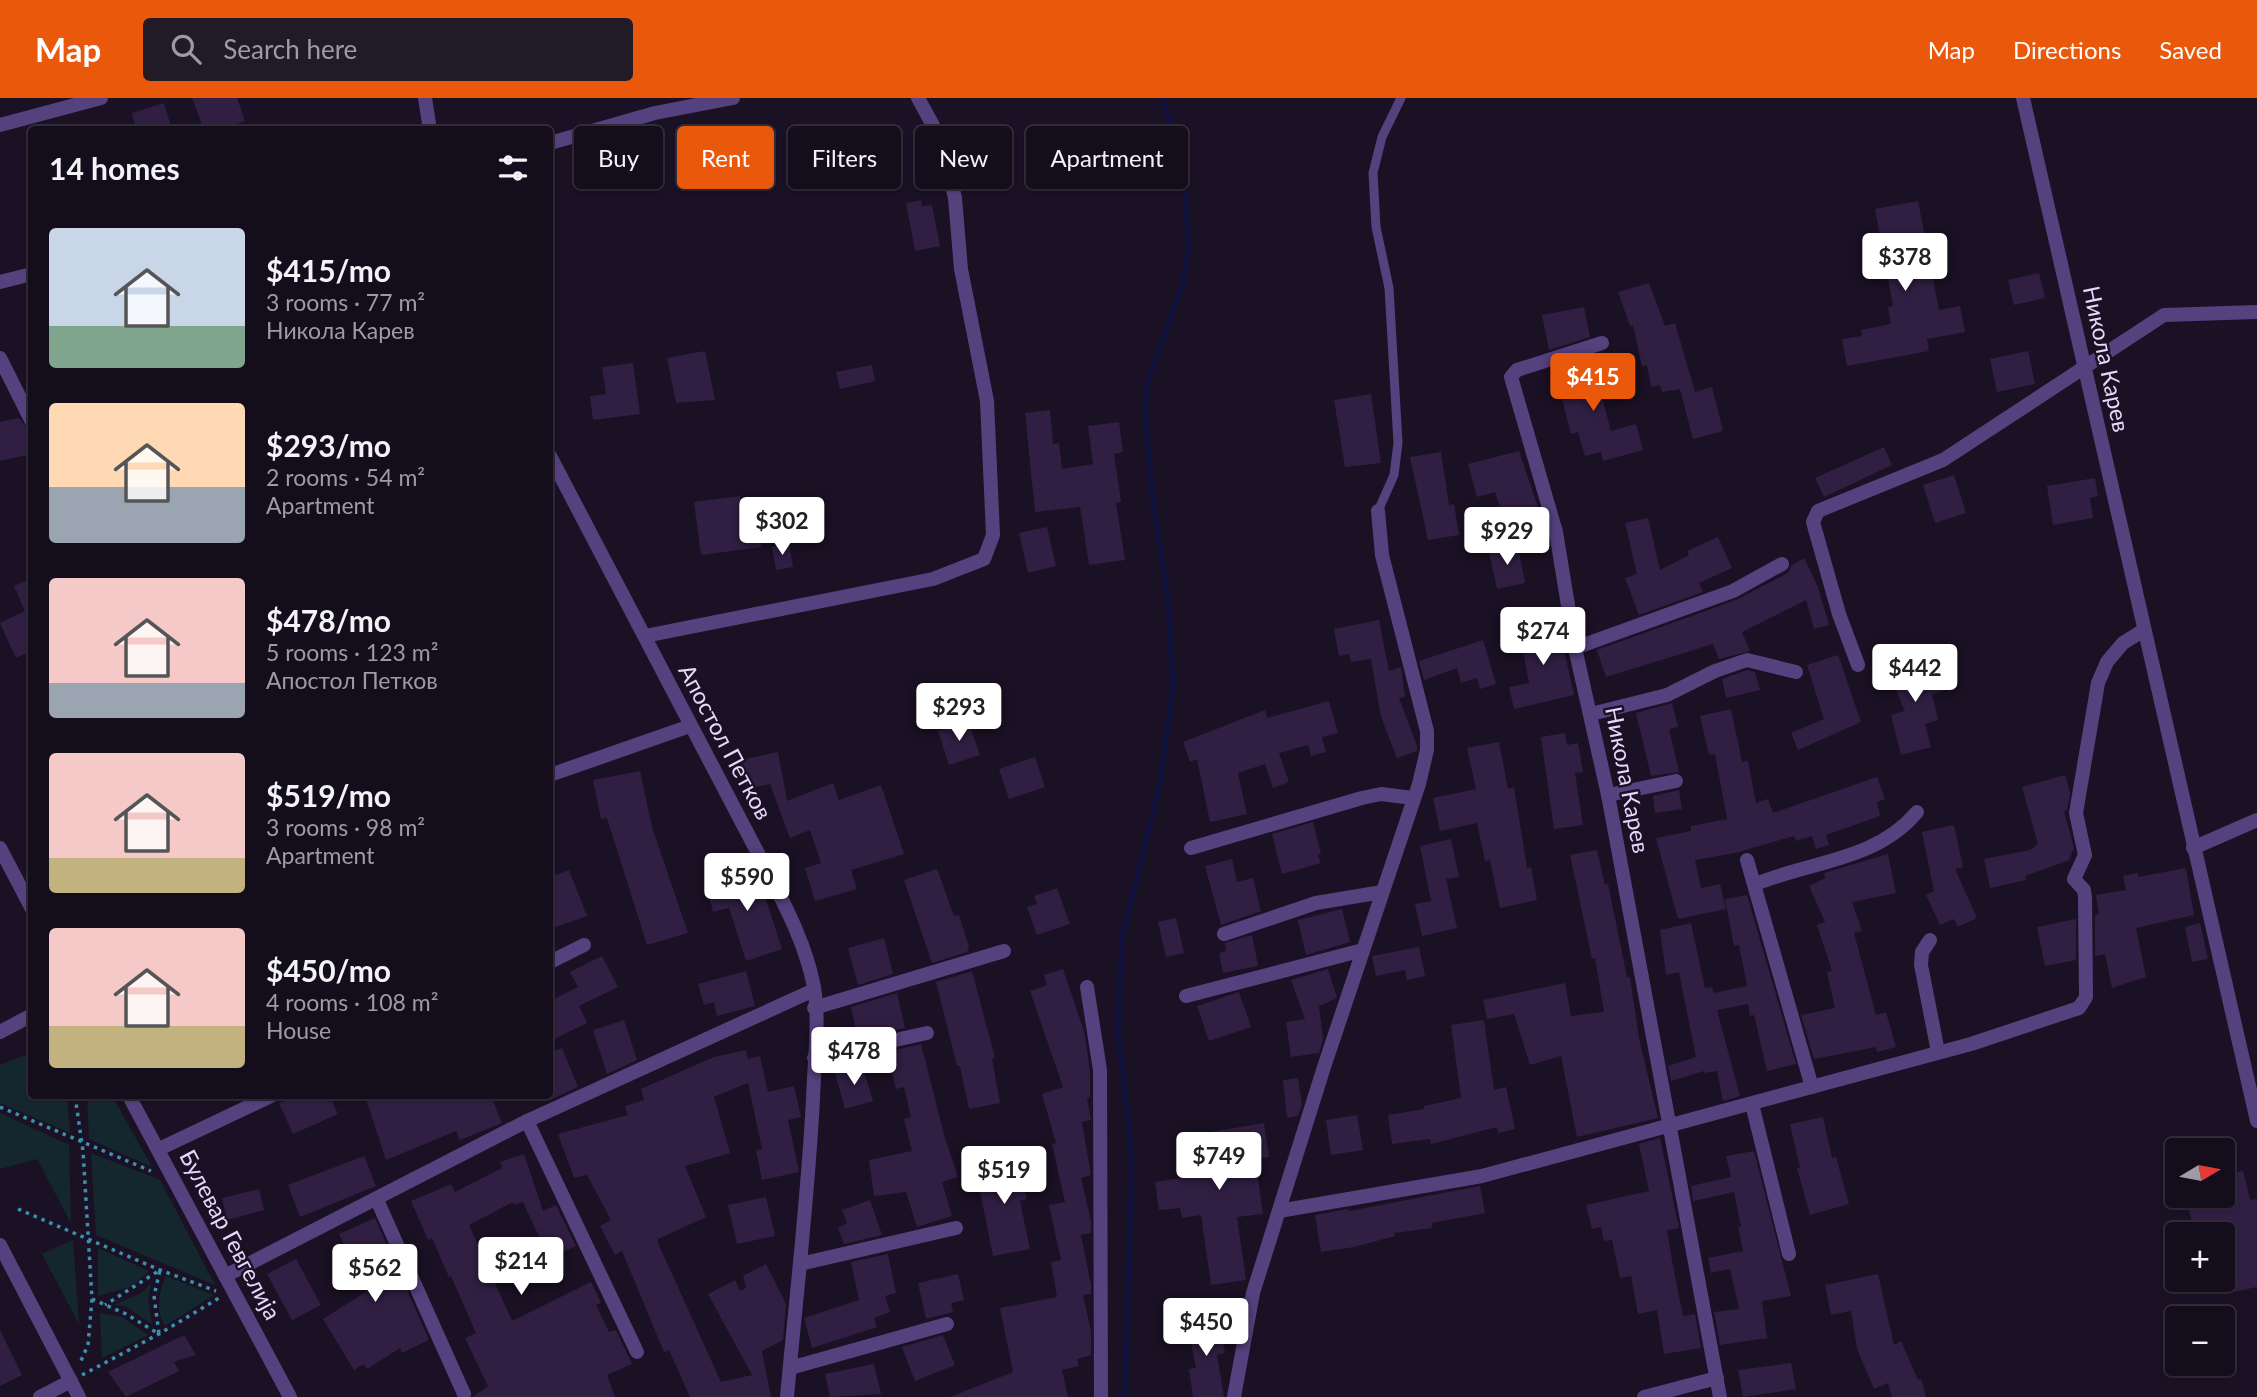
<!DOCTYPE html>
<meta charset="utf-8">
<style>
:root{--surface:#140d1b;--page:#211b28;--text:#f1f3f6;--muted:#9d9ca3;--line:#332d3a;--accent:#ea580c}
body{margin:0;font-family:Lato,sans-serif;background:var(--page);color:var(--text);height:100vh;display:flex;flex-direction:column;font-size:26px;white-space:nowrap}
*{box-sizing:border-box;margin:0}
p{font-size:23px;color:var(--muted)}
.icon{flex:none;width:38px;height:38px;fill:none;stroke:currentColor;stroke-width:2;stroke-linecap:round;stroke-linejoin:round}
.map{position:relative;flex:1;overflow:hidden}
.details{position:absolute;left:28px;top:28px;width:525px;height:973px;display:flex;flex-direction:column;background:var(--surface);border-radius:7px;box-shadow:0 2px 5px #0004,0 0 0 2px var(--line)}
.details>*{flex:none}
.hud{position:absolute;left:574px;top:28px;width:665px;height:63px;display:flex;gap:14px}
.needle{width:46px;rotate:80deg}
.controls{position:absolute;left:2165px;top:1040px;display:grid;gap:14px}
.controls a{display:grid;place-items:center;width:70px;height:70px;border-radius:7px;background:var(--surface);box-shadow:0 2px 5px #0004,0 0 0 2px var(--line);font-size:35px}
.price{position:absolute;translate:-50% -60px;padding:0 16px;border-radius:7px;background:#fff;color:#222;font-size:23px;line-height:46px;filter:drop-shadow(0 2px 4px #0008)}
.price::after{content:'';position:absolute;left:50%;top:42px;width:21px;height:16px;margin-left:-10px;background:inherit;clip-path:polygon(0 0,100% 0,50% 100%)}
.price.active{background:var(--accent);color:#fff}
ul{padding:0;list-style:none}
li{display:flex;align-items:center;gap:21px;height:175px;padding:0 21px}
li span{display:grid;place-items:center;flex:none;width:196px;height:140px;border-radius:7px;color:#555}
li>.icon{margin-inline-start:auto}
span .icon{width:84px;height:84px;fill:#fffc;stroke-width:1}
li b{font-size:30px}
h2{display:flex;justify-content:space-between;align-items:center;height:84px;padding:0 21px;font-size:30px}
.pill{padding:0 24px;border-radius:7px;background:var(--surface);box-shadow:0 2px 5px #0004,0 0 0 2px var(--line);font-size:24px;line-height:63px}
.pill.active{background:var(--accent);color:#fff}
header{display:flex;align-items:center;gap:42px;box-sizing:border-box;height:98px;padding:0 35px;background:var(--accent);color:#fff}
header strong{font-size:33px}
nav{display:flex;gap:38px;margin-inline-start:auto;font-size:24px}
.search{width:490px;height:63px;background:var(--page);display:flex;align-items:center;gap:18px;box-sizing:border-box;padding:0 24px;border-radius:7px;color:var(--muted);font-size:26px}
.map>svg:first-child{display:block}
.green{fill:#15272e}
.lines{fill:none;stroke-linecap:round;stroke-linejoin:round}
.stream{stroke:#0f123f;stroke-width:5}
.building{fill:#311f43}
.path{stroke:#3b91ac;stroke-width:3.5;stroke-dasharray:3.5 5;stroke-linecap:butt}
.lane{stroke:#56417f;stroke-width:9}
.street{stroke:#56417f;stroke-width:14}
.labels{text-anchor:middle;stroke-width:5;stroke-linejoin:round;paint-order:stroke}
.street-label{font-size:23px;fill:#e7d8fb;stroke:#1a1124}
</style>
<header>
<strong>Map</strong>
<div class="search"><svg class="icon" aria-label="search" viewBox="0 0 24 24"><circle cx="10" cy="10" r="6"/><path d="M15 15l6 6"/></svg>Search here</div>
<nav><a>Map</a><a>Directions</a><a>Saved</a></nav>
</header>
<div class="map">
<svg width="2257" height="1299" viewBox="0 0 2257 1299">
<rect width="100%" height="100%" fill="#1a1124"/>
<g class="green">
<path d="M31,955l1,43h35l3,37 -70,-30v-38z"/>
<path d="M87,998h25l40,71 -63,-28z"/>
<path d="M0,1015l69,32 2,78 -34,-64 -37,10z"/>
<path d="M91,1055l69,27 55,105 -119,-50z"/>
<path d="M73,1142v1l6,83 -37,-70z"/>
<path d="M98,1150l51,23 -16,15 -35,10z"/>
<path d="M166,1178l48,19 -49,31c-10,-16 -6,-34 1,-50z"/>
<path d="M151,1186l-3,15 4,25 -27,-18 -11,-1 27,-12z"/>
<path d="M100,1215l22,4 26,18 -46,23z"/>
</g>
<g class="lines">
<path class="stream" d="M1125,1299l7,-238 -14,-128 4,-93 38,-155 13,-97 -5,-88 -15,-95 -8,-90 3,-33 34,-94 7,-39 -5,-73 -21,-76"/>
</g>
<g class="building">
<path d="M192,0h45l8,23 -24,9h-17z"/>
<path d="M164,5l8,27h-36l-4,-17z"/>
<path d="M921,102l1,6 10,-1 8,41 -25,5 -9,-48z"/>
<path d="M1918,103l21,109 21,-4 5,26 -38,7 2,12 -82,15 -5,-27 20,-3 -1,-6 30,-6 -3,-17 5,-1 -18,-97z"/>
<path d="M2039,175l6,25 -31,7 -6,-25z"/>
<path d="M1649,185l16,43 10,-3 20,69 17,-5 11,44 -30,8 -13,-50 -18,3 -2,-7 -9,2 -4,-22 -5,1 -9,-41 -3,1 -12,-34z"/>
<path d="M1584,209l6,30 -41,13 -7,-35z"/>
<path d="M705,253l10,49 -39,3 -9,-45z"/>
<path d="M2028,253l7,33 -38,8 -7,-33z"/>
<path d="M1591,259l20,74 25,-7 7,26 -40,11 -2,-9 -16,4 -7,-24 -7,2 -17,-66z"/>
<path d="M633,265l7,51 -47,6 -3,-24 16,-2 -4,-27z"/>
<path d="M872,267l3,16 -35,8 -4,-17z"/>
<path d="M1371,296l10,69 -36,4 -11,-67z"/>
<path d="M1050,312l3,34 6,-1 3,26 31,-5 -5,-38 31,-4 4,30 -9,2 7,48 -5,1 9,57 -36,5 -9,-58 -45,5 -10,-99z"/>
<path d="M19,320l10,13 3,23 -32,7v-39z"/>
<path d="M1884,349l8,18 -68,32 -9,-19z"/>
<path d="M1519,353l23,68 -34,11 -13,-38 -18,5 -9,-33z"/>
<path d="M1441,354l8,53 5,-1 5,31 -31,5 -18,-83z"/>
<path d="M1954,377l12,38 -31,10 -12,-38z"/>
<path d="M2095,380l3,18 -8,2 3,20 -40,7 -6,-39z"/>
<path d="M740,398l3,20 14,-2 5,33 -61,8 -7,-53z"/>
<path d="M1648,420l12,52 29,-15 -2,-4 31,-14 14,31 -33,15 4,9 -64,23 -14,-37 12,-4 -12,-51z"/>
<path d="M1047,429l9,39 -28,7 -9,-40z"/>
<path d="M789,446l4,23 -17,3 -4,-23z"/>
<path d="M1518,448l7,37 -28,6 -8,-37z"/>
<path d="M1804,460l14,29 11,38 -15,4 -8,-29 -64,32 8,19 -31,8 -6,-15 -107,33 -9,-27 139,-50 52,-27 4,-8z"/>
<path d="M32,480v73l-16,7 -16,-35 25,-12 -11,-25z"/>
<path d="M1379,522l10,51 12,-4 4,30 -6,1 18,48v5l-20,7 -16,-41 -10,-58 -20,3 -2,-8 -10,2 -5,-27z"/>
<path d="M1558,524l16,73 -60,14 -5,-22 20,-4 -10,-54z"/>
<path d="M1483,542l13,44 -16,5 -3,-11 -16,5 -4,-15 -33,12 -5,-19z"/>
<path d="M1838,557l23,67 -63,28 -7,-17 33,-14 -17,-54z"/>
<path d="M1929,557l14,36 -11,4 6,25 -13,4 6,23 -30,8 -10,-40 14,-4 -17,-39z"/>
<path d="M1747,572l8,2 5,18 -34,8 -4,-19z"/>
<path d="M1329,603l9,32 -16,4 4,15 -15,4 -3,-11 -29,8 10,29 -16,6 -8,-24 -27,9 9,41 -37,8 -13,-63 -7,3 -7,-20 82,-32 2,8z"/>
<path d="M1672,605l6,24 -9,2 10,43 -28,4 -15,-63z"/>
<path d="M1731,611l11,53 6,-1 8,42 12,-4 5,14 104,-36 8,22 -8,3 3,14 -54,19 3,10 -13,4 -4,-13 -16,5 -2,-5 -59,17 -40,7 6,28 19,-4 6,25 -48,10 -22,-81 35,-7v-5l36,-7 -12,-65 -6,1 -9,-39z"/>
<path d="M968,623l12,34 -31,10 -11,-34z"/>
<path d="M1565,635l2,12 11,-2 5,29 -8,1 8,52 -29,4 -13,-92z"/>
<path d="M1499,644l9,47 6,-2 13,81 4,-1 6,33 -37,8 -10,-48 -5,1 -8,-38 -37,8 -7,-33 43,-9 -9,-41z"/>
<path d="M778,654l9,49 46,-18 6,17 42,-15 23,69 -53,16 6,19 -42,12 -10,-33 16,-5 -11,-33 -20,8 -20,-54 -23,5 -5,-29z"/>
<path d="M1035,659l10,30 -36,12 -10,-30z"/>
<path d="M640,673l12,56 36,106 -41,12 -40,-127 -6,1 -8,-39z"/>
<path d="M2065,677l5,18 -3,17 -3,1 10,37 -5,12 -44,16 1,4 -36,8 -6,-29 46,-9 8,-6 -16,-57z"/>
<path d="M1679,692l3,19 -27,4 -2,-17z"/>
<path d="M1313,724l8,32 -3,1 3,8 -39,11 -10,-40z"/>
<path d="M1954,727l9,42 -8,2 22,49 -19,9 -4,-8 -14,6 -14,-30 8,-4 -12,-59z"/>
<path d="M1451,741l8,38 -13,2 11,49 -35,8 -7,-32 16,-3 -11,-55z"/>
<path d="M1597,752l8,35 3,-1 19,93h3l9,61 19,80 -81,19 -16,-81 -31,9 -16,-51 -27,5 -4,-19 82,-17 6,33 33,-4 -9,-54 -3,1 -22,-104z"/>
<path d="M1888,756l8,39 -44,9 10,29 -8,2 22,82 10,-3 10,35 -19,5 -1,-5 -62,12 -13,-44 34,-7 -8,-36 5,-1 -15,-46 8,-3 -16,-36 16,-8 -1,-5z"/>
<path d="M1232,761l5,23 16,-4 8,33 -40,14 -16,-59z"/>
<path d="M2186,770l8,47 -58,13 10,49 -34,11 -7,-34 -10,2v-41l4,-1 -3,-19 30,-5 -3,-14 15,-3v4z"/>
<path d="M937,771l17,47 5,-1 10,32 -2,5 -35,11 -28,-83z"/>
<path d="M569,772l18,46 -31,11 -6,-17v-33z"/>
<path d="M757,774l25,77 -36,12 -17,-53 -16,4 -7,-29z"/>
<path d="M1057,790l13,36 -33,11 -10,-28 10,-3 -3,-8z"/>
<path d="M1747,797l49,169 -29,7 -13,-56 -4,1 -2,-12 -31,6 23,86 -17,5 -6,-30 -13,2v-2l-33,10 -3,-15 28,-9 -17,-85 -13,3 -6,-45 31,-7 14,65 7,-1 2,6 33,-7 -8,-41 -5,1 -9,-47z"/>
<path d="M1342,811l8,33 -44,13 -8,-35z"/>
<path d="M1176,820l8,35 -18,4 -8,-35z"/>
<path d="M2076,821v41l-31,6 -8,-39z"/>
<path d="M2200,825l8,36 -16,3 -7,-35z"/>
<path d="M1252,837l6,31 -35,7 -4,-20 7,-2 -1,-8z"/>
<path d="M884,840l9,36 -35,11 -10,-37z"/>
<path d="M1419,849l6,29 -18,4 -2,-10 -29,6 -4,-20z"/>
<path d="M602,858l16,31 -39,19 8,17 -37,18v-40l28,-14 -8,-15z"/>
<path d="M1063,871l21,62 6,40v26l-3,1 4,22 -9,2 9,53 -10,3 10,43v12l-10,2 10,50v9l-8,1 8,36v24l-14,4 2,7 -17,4 6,27h-118l63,-25 -13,-64 57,-11 -6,-35 10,-2 -12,-55 16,-3 -13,-58 4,-1 -14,-49 21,-7 -33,-96 17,-6 -3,-10z"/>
<path d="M1328,871l9,29 -18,8 4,33 -4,14 -28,4 -5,-35 19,-3 -14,-39z"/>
<path d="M746,873l9,35 -38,10 -3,-14 -10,3 -6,-21z"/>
<path d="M972,873l23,87 -3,1 8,44 -31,6 -9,-43h-3l-21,-84z"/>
<path d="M1239,894l12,35 -42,14 -12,-35z"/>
<path d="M897,895l8,35 -48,8 -6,-29z"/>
<path d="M624,922l13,40 -30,14 -14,-44z"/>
<path d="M1484,922l10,70 12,-3 9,42 -17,4 -1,-6 -66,17 -1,-5 -38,5 -4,-29 36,-6v-3l37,-8 -10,-73z"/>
<path d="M921,946l23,91 14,42 -16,5 10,34 -35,11 -11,-35 -32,4 -5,-36 43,-9 -8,-32 7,-2 -7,-30 -8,2 -9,-37z"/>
<path d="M562,950l16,39 -28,13v-47z"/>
<path d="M746,952l2,9 12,-3 8,36 26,-6 7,31 -13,3 11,52 -37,8 -6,-30 6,-1 -14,-66 -34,14 16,56 -45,13 21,51 -48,22v4l63,139 31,-7 -44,-81 27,-14 5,11 6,-3 -3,-12 23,-12 20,40 -3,36 -21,11 9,46h-81l-21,-47 -5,2 -42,-101 -7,4 -15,-29 11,-6 -24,-45 -13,3 -16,-44 70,-19 -3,-9 19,-6 -3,-11 73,-32z"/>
<path d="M862,967l11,36 -28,8 -10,-36z"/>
<path d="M1298,980l4,27 -4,11 -11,2 -4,-38z"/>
<path d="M296,998h22l3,5 9,-4 8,17 -45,20 -14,-31z"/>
<path d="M365,998h126l11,27 -42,17 -4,-9 -70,29z"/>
<path d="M1357,1017l6,35 -32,5 -5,-35z"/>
<path d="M1823,1019l9,41 4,-1 13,47 -39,11 -13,-47h3l-10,-44z"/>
<path d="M1264,1025l5,34 -14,2 8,55 -26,3 9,63 -35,5 -10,-70 -19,3 -2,-10 -21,2 -4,-28 33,-5 -8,-40z"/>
<path d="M1660,1040l19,90 -12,2 6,36 10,50 12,-2 6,34 -37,6 -7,-44 -19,4 -7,-38 -11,2 -8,-38 -8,1 -3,-14 -9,2 -6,-24 63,-14 -10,-47z"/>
<path d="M2227,1040l9,34 7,-1 7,29 7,-1v88l-29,6 -6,-27v-32h-27l-10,-39h37v-56z"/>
<path d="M1754,1053l37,145 -29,5 5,37 -47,7 -6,-33 25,-3 -9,-40 -19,4 -3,-15 35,-7 -5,-24h3l-7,-35 -41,9 -2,-15 40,-9 -5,-21z"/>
<path d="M524,1056l19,57 13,-6 20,41 -27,12 -26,-56 -9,3 -1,-3 -44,23 43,96 79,-39 10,21 -5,2 13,27 7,-2 16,34 -25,11 8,22h-142l15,-11 -23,-48 11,-5 -25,-57 -2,1 -17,-39 -4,2 -17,-39 40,-17 4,8 47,-24 -2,-6z"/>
<path d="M364,1058l12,30 -76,31 -12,-32z"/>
<path d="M1017,1060l10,41 -7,2 10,48 -37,7 -18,-89z"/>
<path d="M1480,1088l5,27 -53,10v5l-38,5 1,3 -41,11 -33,5 -6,-37 33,-6 1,2z"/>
<path d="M259,1091l5,21 -37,10 -5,-22z"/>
<path d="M766,1099l9,39 -38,8 -9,-39z"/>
<path d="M870,1102l12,35 -38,9 -6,-16 9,-5 -5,-13z"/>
<path d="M375,1120l54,122 -27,13 -2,-5 -33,21 -3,-5 -10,6 -31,-51 49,-31 -10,-24 -8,3 -15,-33z"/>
<path d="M888,1156l8,39 -11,3 5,16 -16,6 3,9 -65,21 -8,-30 55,-18 -8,-38z"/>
<path d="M296,1161l25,46 -29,15 -25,-46z"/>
<path d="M958,1176l6,26 -13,3 2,9 -27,7 -8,-36z"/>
<path d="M1878,1176l16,71 7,-4 17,39 3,-1 5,18h-34l-4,-14 -14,6 -17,-40 -6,-38 -20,4 -6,-30z"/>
<path d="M1218,1219l7,36 -8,2 7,42h-31l-4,-28 7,-1 -9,-45z"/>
<path d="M0,1232l22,45 -22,11z"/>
<path d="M184,1237l12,20 -22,7 5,9 -53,26 -18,-25z"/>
<path d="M943,1237l12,30 -40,16 -13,-34z"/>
<path d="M1791,1265l5,26 -53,8 -5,-27z"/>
<path d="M874,1266l7,30 -51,3 -5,-23z"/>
</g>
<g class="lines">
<g class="path">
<path d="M75,998l8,55 9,148 -4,46 -8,18"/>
<path d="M0,1009l151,64"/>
<path d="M18,1111l142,61 56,21"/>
<path d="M92,1201l34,15 33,20 -5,-38 6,-26 -55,35"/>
<path d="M82,1277l77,-41 60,-36"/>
</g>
<path class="lane" d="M1378,413l16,-36 4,-32 -9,-155 -13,-61 -3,-54 9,-36 19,-39"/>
<g class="street">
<path d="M425,0l5,32"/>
<path d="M2023,0l234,1023"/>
<path d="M0,27l101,-27"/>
<path d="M550,45l105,-30 78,-15"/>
<path d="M0,184l32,-8"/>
<path d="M1602,245l-85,27 -6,7 45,155 19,116 33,147 112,602"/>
<path d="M0,260l32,64"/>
<path d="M550,358l211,403c21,41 44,81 53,128 6,35 0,76 -1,112 -5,99 -17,199 -26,298"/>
<path d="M645,538l288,-57 51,-20 9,-24 -6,-134 -26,-132 -6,-71 -14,-58 -23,-42"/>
<path d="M1575,550l158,-57 49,-27"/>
<path d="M1858,567l-19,-51 -26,-92 5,-11 125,-51 221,-145 93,-3"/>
<path d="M1591,616l76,-19 48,-24 32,-11 49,12"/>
<path d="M550,677l140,-49"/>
<path d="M1608,697l68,-14"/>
<path d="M0,750l32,61"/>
<path d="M1191,750l171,-50 19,-4 32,4"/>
<path d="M2193,750l64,-28"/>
<path d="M1747,762l65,227"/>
<path d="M1756,786c55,-23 120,-23 161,-72"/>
<path d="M1224,836l92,-31 66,-11"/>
<path d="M1930,842l-8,12 -1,13 17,87"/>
<path d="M550,864l34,-17"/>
<path d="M1087,889l13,83 1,327"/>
<path d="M1186,898l177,-46"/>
<path d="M814,910l190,-57"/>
<path d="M0,934l32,-17"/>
<path d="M814,960l113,-25"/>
<path d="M129,998l161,301"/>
<path d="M1752,1006l37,150"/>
<path d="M527,1023l110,231"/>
<path d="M159,1051l112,-53"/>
<path d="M377,1102l87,194"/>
<path d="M1279,1113l203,-35 489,-132 108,-36 7,-11 -1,-99 -1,-8 -10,-11 11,-24 -9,-42 22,-130 9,-21 16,-19 21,-13"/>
<path d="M0,1147l79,152"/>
<path d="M800,1166l156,-36"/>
<path d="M225,1178l302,-155 287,-131"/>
<path d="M790,1270l157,-44"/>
<path d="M40,1299l31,-16"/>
<path d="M1234,1299l19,-104 71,-226 95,-283 8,-34v-19l-45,-176 -4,-44"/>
<path d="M1644,1299l73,-19"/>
</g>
</g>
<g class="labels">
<g class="street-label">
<text transform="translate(2106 261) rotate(78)" y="8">Никола Карев</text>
<text transform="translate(725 644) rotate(62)" y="8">Апостол Петков</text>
<text transform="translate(1627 682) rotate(79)" y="8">Никола Карев</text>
<text transform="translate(230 1137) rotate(62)" y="8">Булевар Гевгелија</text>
</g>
</g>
</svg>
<div class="controls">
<a><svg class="needle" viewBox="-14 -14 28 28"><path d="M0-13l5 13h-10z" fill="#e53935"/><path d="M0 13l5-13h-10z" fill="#9d9ca3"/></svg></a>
<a>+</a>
<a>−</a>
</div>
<b class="price" style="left:1905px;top:195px">$378</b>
<b class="price active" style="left:1593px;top:315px">$415</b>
<b class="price" style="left:782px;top:459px">$302</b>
<b class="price" style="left:1507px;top:469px">$929</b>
<b class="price" style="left:1543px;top:569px">$274</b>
<b class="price" style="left:1915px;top:606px">$442</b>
<b class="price" style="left:959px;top:645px">$293</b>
<b class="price" style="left:747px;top:815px">$590</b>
<b class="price" style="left:854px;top:989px">$478</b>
<b class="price" style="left:1219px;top:1094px">$749</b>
<b class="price" style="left:1004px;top:1108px">$519</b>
<b class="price" style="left:521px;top:1199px">$214</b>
<b class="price" style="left:375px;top:1206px">$562</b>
<b class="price" style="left:1206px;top:1260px">$450</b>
<div class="hud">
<a class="pill">Buy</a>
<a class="pill active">Rent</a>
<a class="pill">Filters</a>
<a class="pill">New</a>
<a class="pill">Apartment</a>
</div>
<section class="details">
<h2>14 homes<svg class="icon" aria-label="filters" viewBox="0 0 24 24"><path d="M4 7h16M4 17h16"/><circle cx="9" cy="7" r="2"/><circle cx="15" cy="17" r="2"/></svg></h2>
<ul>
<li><span style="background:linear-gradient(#c9d6e8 70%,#7fa58c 0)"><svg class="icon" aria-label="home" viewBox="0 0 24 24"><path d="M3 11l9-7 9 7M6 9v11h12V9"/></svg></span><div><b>$415/mo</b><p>3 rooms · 77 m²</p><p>Никола Карев</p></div></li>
<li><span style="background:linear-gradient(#ffd9b3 60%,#9aa5b1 0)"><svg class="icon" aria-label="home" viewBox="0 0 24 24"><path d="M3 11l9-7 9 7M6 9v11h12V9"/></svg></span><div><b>$293/mo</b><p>2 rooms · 54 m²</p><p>Apartment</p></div></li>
<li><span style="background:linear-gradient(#f6c9c9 75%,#9aa5b1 0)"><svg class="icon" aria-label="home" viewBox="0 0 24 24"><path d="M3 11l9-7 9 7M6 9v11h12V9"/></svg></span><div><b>$478/mo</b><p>5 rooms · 123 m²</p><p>Апостол Петков</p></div></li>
<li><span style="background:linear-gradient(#f6c9c9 75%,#c2b280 0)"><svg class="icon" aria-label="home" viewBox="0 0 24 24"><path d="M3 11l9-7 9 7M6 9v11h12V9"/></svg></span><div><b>$519/mo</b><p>3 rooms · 98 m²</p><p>Apartment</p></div></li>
<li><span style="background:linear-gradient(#f6c9c9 70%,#c2b280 0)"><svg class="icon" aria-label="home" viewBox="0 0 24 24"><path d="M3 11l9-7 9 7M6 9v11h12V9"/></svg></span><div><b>$450/mo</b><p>4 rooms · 108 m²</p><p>House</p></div></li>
</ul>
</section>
</div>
